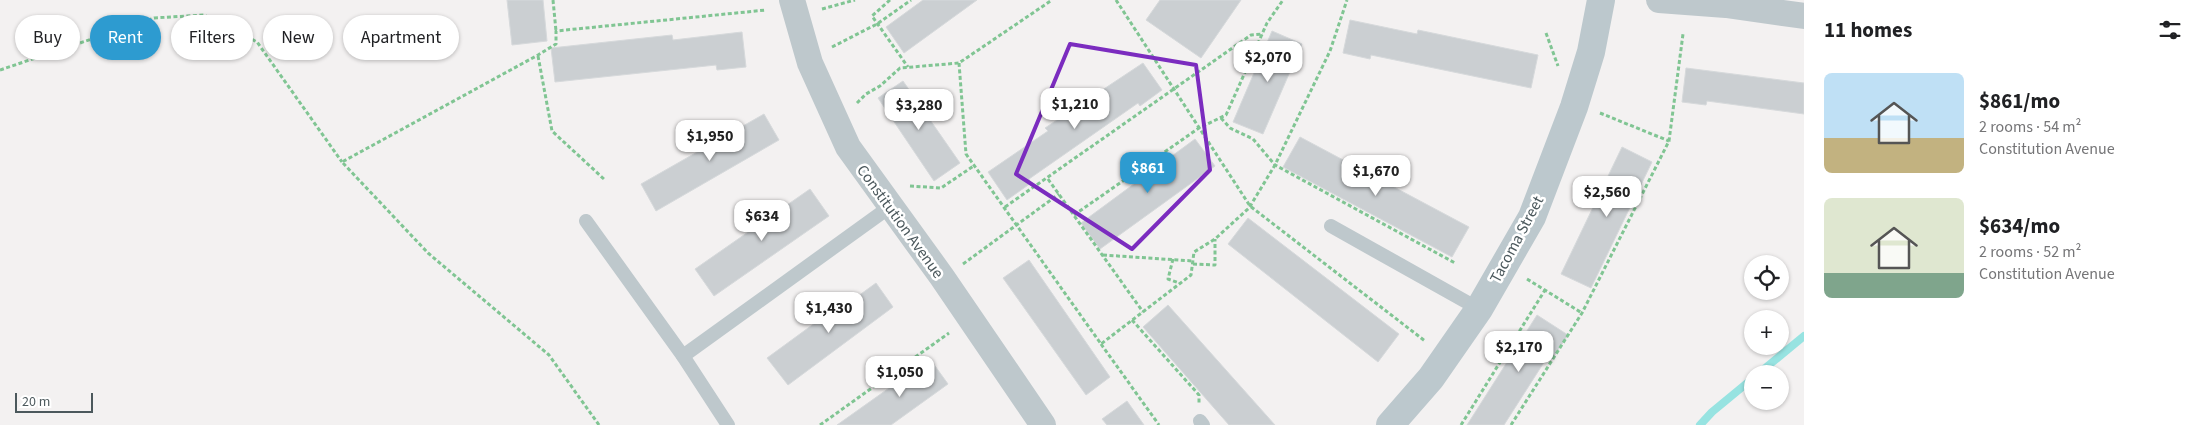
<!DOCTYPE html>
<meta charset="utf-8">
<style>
:root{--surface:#fff;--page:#f6f6f6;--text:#202124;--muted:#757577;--accent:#2d9bd0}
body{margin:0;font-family:"Source Sans 3",sans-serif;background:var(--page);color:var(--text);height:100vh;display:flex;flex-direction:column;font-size:19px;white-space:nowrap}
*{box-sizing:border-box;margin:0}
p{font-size:16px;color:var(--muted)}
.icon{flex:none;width:28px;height:28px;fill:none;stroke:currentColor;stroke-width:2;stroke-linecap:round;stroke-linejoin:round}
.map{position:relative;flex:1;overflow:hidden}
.drawer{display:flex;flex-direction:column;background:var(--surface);width:400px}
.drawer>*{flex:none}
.guide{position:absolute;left:15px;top:15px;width:475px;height:45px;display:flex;gap:10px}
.tools{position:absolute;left:1744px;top:255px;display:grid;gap:10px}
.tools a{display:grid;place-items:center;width:45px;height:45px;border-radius:50%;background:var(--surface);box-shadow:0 1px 4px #0004;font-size:25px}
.scale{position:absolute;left:15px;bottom:12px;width:78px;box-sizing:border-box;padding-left:5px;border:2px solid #4b585c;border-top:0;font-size:14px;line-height:18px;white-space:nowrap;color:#4b585c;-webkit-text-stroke:4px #fff;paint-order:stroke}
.price{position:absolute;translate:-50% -42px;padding:0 11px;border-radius:10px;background:#fff;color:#222;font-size:16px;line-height:32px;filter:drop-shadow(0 1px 2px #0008)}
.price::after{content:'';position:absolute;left:50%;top:30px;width:15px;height:11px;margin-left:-8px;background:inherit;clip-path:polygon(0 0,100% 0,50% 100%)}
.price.active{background:var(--accent);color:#fff}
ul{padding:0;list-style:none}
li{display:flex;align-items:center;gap:15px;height:125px;padding:0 20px}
li span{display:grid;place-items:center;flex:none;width:140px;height:100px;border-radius:8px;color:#555}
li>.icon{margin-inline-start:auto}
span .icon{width:60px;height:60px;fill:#fffc;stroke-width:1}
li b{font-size:21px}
h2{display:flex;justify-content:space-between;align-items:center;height:60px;padding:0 20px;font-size:21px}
.chip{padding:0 18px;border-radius:22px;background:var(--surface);box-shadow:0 1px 4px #0004;font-size:18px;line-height:45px}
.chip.active{background:var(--accent);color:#fff}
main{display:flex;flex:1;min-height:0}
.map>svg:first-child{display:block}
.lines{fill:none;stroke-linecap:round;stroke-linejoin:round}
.stream{stroke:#97e3e1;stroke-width:8}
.building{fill:#cbcfd2;stroke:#d6d9db}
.path{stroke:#80c593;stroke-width:3;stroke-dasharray:4 2.5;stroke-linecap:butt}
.lane{stroke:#bec8cc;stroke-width:14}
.street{stroke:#bec8cc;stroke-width:26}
.secondary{stroke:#bcc8cd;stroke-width:28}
.marked{fill:none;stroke:#7b2cbf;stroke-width:4;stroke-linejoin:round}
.labels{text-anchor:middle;stroke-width:5;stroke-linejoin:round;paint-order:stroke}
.street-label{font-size:16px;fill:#4b585c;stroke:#fff}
</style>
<main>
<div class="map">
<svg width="1804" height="425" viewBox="0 0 1804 425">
<rect width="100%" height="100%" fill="#f3f1f1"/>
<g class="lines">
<g class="stream">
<path d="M1758,374l46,-38"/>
<path d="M1700,425l12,-13 40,-33"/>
</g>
</g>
<g class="building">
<path d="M507,0h36l4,41 -35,4z"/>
<path d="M923,0h54l-73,53 -18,-26z"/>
<path d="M1160,0h81l-40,58 -55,-38z"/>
<path d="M1350,20l67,14 1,-4 120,25 -7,33 -160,-33 -1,4 -27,-6z"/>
<path d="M1272,31l30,13 -39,90 -30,-12z"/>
<path d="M742,32l4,35 -29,3 -1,-5 -161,17 -4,-34 121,-13 1,5z"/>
<path d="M1143,63l19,27 -22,16 -2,-3 -109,76 2,4 -24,17 -19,-28 60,-41 -3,-3z"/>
<path d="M1686,68l118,15v31l-97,-13 -1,4 -24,-3z"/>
<path d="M903,81l57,82 -26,18 -56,-83z"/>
<path d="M764,114l15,26 -123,71 -15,-27z"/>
<path d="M1300,137l169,90 -17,30 -169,-90z"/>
<path d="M1195,139l20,27 -115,83 -19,-26z"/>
<path d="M1622,147l30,15 -61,126 -30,-14z"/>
<path d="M810,189l19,27 -115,80 -19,-27z"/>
<path d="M1248,218l151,116 -21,28 -150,-118z"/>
<path d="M1029,260l81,117 -24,18 -83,-117z"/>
<path d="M876,283l17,24 -105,78 -21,-27 74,-54 2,3z"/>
<path d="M1168,305l107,120h-46l-86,-98z"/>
<path d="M1537,315l31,20 -16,24 -4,-3 -44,69h-37z"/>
<path d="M930,359l18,25 -57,41h-54z"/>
<path d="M1127,401l17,24h-37l-5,-6z"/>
</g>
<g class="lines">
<g class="path">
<path d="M553,0l3,31"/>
<path d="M890,0l-18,16 36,51"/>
<path d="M1116,0l134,206 175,135"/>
<path d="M822,9l33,-9"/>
<path d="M1546,33l12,33"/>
<path d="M832,47l45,-23 34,-24"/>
<path d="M538,56l14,75 53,49"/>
<path d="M959,63l7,91 135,190 90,-69 3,-23 21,-13 34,-31 26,-43 55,-114 17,-51"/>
<path d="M0,70l154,-52 50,-3 53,27 85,120"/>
<path d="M857,103l9,-9 14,-8 20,-18 59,-5 93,-63"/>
<path d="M1600,113l69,28"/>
<path d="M1221,118l9,10 23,11 22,26 180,98"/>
<path d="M1048,179l95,133"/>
<path d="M910,186l31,2 34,-23"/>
<path d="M1005,207l246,-172 12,-1"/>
<path d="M1074,215l125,-87 27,-13 41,-92 16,-23"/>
<path d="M1103,255l90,6"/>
<path d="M1173,259l-5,20 11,4"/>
<path d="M963,264l96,-70"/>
<path d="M1193,264l22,1v-26"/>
<path d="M1527,279l55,34"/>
<path d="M1132,320l67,75v8"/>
<path d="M1101,344l58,81"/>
<path d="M599,425l-50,-70 -121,-102 -86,-91 196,-107 18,-11v-13l210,-21"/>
<path d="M820,425l129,-92"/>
<path d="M1461,425l84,-135"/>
<path d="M1511,425l71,-112 87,-172 14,-107"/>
</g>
<g class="lane">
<path d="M586,221l97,135 45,69"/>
<path d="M1331,226l148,83"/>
<path d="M683,356l208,-150"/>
<path d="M1200,421l3,4"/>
</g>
<g class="street">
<path d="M792,0l18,63 38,84 94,130 101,148"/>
<path d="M1659,0l67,5 78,11"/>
</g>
<path class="secondary" d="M1390,425l41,-47 48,-69 53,-92 42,-110 17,-55 10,-52"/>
</g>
<path class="marked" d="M1070,44l126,21 14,105 -78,79 -116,-75z"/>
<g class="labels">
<g class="street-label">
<text transform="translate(901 221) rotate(54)" y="6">Constitution Avenue</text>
<text transform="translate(1516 239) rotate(-62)" y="6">Tacoma Street</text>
</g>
</g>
</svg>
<div class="tools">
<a><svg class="icon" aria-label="locate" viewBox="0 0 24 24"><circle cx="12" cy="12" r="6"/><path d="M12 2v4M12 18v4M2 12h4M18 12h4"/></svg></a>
<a>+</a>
<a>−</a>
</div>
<div class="scale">20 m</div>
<b class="price" style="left:1268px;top:83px">$2,070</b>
<b class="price" style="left:1075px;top:130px">$1,210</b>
<b class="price" style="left:919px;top:131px">$3,280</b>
<b class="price" style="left:710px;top:162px">$1,950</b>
<b class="price active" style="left:1148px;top:194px">$861</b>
<b class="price" style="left:1376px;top:197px">$1,670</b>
<b class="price" style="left:1607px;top:218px">$2,560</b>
<b class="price" style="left:762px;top:242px">$634</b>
<b class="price" style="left:829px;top:334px">$1,430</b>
<b class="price" style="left:1519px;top:373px">$2,170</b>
<b class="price" style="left:900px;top:398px">$1,050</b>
<div class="guide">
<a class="chip">Buy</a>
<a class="chip active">Rent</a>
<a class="chip">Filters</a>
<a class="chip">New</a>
<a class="chip">Apartment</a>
</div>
</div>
<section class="drawer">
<h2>11 homes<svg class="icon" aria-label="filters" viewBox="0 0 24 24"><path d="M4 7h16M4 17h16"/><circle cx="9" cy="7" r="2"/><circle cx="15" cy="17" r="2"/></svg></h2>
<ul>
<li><span style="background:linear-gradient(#bfe0f5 65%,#c2b280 0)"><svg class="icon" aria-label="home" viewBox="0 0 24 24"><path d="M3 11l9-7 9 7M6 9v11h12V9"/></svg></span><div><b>$861/mo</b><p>2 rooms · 54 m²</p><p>Constitution Avenue</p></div></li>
<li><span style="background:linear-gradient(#dfe7d0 75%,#7fa58c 0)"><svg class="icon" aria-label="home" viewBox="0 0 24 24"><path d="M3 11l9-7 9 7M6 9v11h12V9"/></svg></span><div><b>$634/mo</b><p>2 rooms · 52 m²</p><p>Constitution Avenue</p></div></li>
</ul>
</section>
</main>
